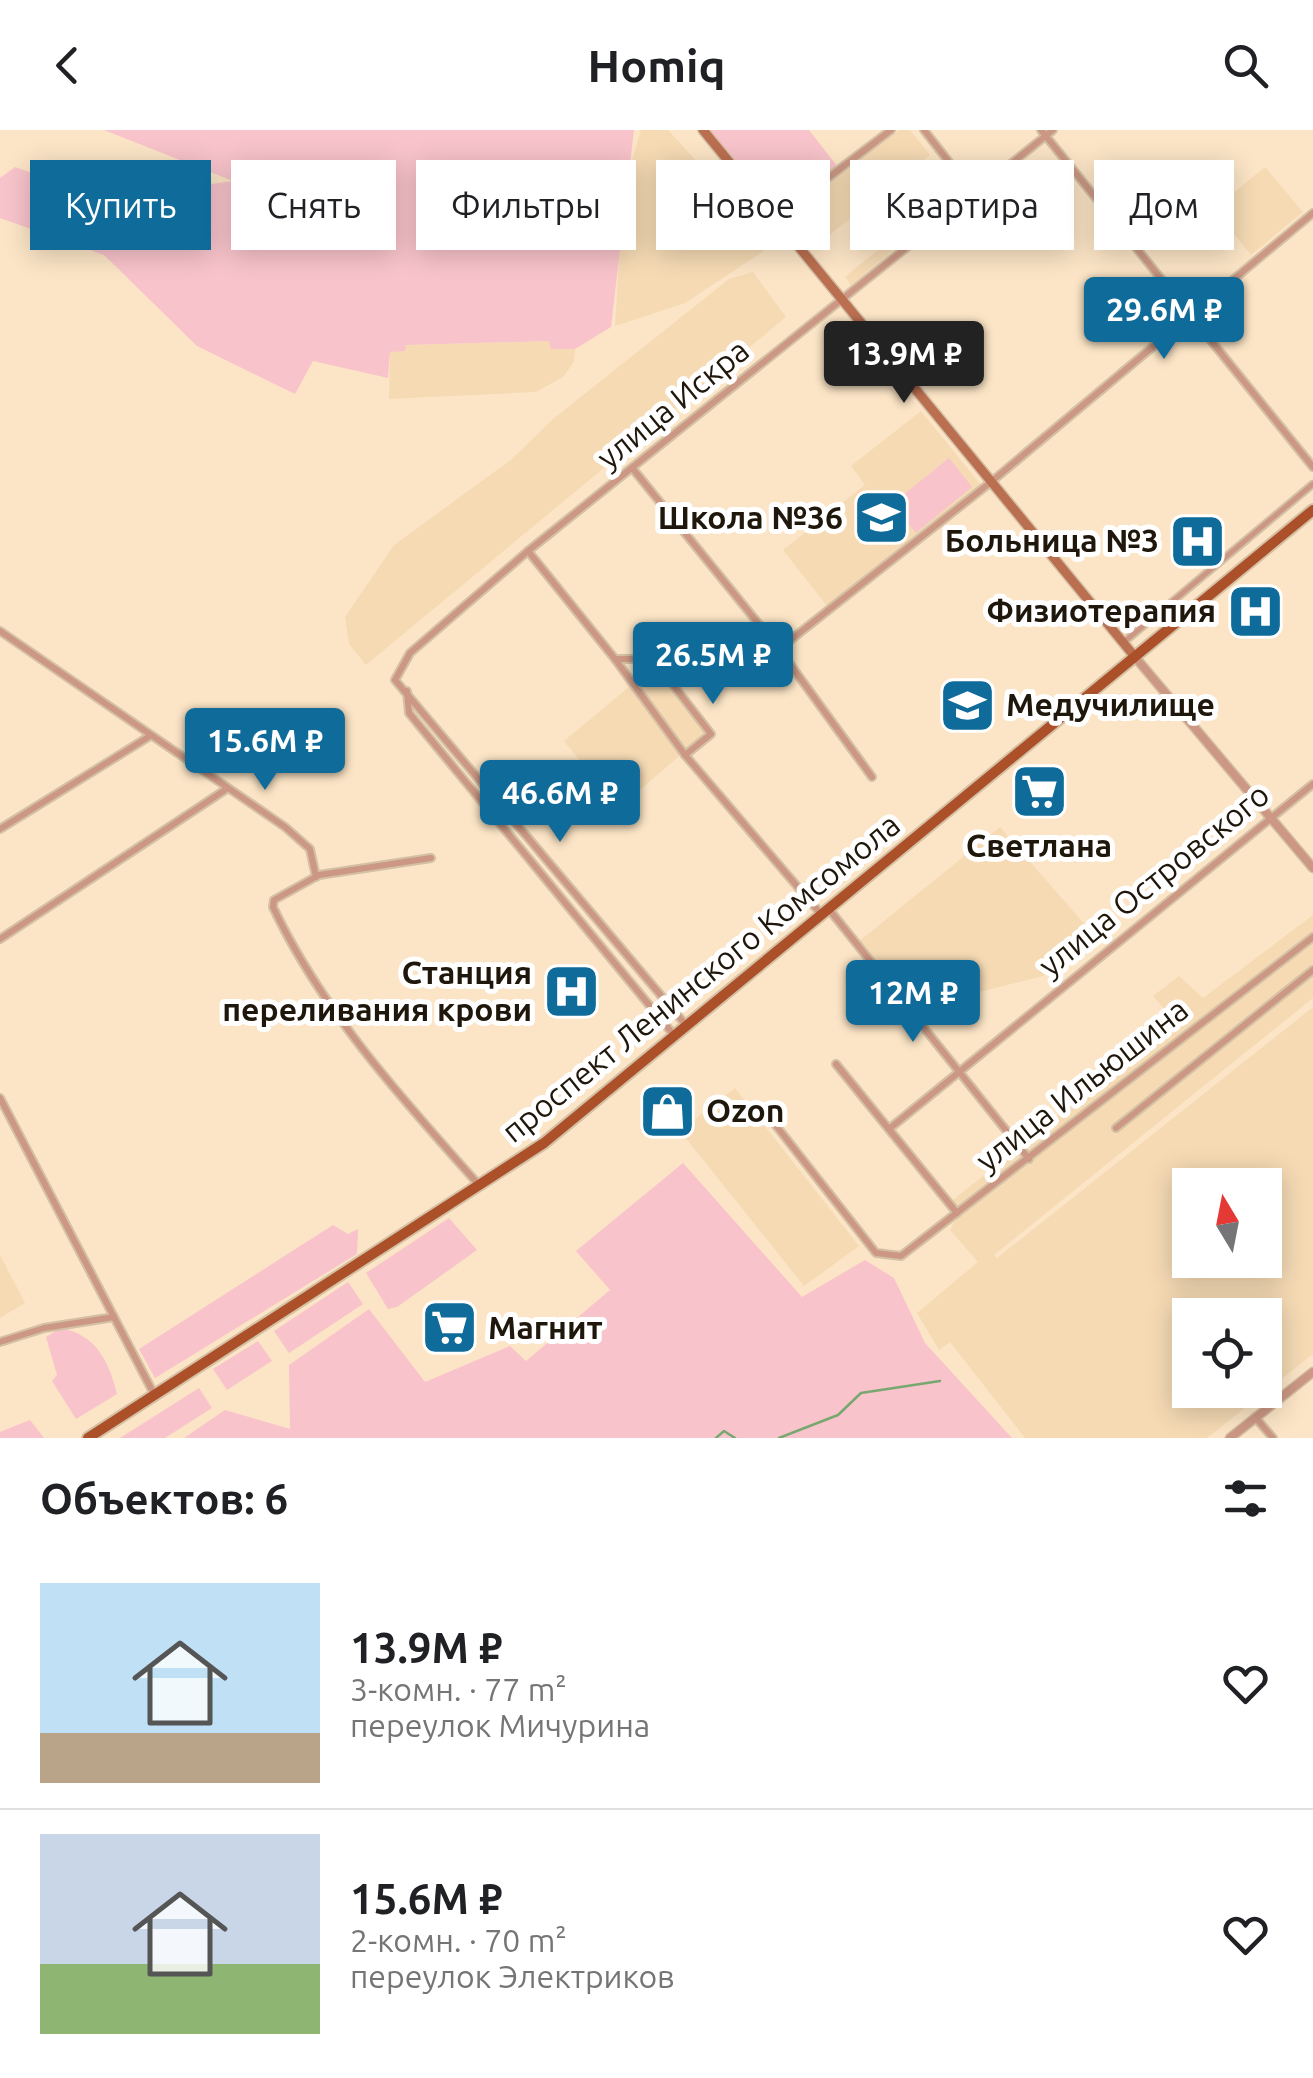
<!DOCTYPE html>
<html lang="ru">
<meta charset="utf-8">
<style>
:root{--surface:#fff;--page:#f6f6f6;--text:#202124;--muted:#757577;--line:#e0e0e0;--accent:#0f6b9a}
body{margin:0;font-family:Ubuntu,sans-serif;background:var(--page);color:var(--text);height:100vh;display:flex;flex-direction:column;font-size:38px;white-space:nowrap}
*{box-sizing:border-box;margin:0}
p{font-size:32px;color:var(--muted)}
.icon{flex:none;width:55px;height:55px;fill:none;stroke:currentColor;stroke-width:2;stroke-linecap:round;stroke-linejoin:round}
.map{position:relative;height:1308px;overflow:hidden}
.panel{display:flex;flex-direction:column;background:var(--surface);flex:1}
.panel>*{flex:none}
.hud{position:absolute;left:30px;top:30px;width:1255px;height:90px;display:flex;gap:20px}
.needle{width:65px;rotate:350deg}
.tools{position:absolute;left:1172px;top:1038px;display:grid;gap:20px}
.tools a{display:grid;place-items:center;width:110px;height:110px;border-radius:0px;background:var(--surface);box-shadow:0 5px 25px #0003;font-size:50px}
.price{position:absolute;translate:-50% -85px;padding:0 22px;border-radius:10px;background:var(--accent);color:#fff;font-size:32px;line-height:65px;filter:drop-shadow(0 2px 5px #0008)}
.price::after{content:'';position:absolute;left:50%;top:60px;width:30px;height:22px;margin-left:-15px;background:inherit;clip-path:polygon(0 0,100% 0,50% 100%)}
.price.current{background:#222;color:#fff}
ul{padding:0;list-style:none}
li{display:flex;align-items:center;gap:30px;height:250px;padding:0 40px}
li+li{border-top:2px solid var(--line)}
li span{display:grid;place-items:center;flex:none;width:280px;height:200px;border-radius:0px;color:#555}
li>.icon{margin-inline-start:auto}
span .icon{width:120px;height:120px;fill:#fffc;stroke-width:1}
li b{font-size:42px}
h2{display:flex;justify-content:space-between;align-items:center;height:120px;padding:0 40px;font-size:42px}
.pill{padding:0 35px;border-radius:0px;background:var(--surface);box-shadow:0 5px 25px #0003;font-size:35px;line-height:90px}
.pill.current{background:var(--accent);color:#fff}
header{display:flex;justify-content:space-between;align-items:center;height:130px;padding:0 40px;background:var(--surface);font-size:45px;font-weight:600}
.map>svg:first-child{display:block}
.built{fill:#f5dab4;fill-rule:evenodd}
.green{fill:#f8c3ca}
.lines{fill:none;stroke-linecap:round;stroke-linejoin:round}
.stream{stroke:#78a76f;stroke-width:2.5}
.pedestrian-casing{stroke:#d4c0a4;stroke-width:9}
.minor-casing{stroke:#d4c0a4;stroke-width:10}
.tertiary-casing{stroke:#d4c0a4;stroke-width:11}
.secondary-casing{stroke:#d4c0a4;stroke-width:12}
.primary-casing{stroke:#d4c0a4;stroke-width:14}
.pedestrian{stroke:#cc9884;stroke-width:5}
.minor{stroke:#cc9884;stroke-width:6}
.tertiary{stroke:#cc9884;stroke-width:8}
.secondary{stroke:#bb6f51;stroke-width:9}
.primary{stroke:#ac5029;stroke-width:10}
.labels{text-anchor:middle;stroke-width:10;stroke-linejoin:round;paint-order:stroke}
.street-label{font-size:32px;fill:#1f170b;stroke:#fff}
.poi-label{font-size:32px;font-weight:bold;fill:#1f170b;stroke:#fff;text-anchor:end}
</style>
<header><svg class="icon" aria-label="back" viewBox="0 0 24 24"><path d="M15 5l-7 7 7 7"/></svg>Homiq<svg class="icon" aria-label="search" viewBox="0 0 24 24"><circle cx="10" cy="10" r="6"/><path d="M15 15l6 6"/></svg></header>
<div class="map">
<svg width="1313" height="1308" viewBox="0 0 1313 1308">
<rect width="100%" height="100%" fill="#fce5c6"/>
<g class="built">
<path d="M641,0h27l105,115 -88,58 -70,23 8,-134z"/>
<path d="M899,0h11l20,25 -117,93 -27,-32z"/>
<path d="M1265,37l38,45 -52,43 -37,-46z"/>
<path d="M959,53l7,8 -115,94 -6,-8z"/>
<path d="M753,142l33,45 -420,348 -17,-21 -4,-27 49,-72 118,-86 41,-40 176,-140z"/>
<path d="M550,211l1,8h24l-1,13 -11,15 -27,15 -147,7 1,-47 15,-7z"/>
<path d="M921,281l60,74 -153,122 -45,-57 82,-65 -14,-19z"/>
<path d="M653,537l54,65 -73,63 -35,-12 -35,-42z"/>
<path d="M1000,697l93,107 -50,42 -76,19 -23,17 -21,-23 -17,14 -49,-60z"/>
<path d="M1313,785v83l-319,257 3,3 316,-251v347l-106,84h-182l-75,-96 -11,8 -22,-37 61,-51 -28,-32 8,-15 -10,-11 227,-182 -22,-26 26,-20 24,22zM1190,1055h75v75h-75zM1190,1185h75v75h-75z"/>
<path d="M735,958l124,158 -55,40 -124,-155z"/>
<path d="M0,1125l25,48 -25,15z"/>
</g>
<g class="green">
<path d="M104,0h530l-23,197 -36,22h-24l-2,-8 -143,4 -1,6 -15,1 -2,26 -75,-17 -18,33 -98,-48 -93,-91 -104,-37v-40l15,-11 92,32 126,-18z"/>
<path d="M708,0h101l28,36 -61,48z"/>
<path d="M949,328l23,29 -56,46 -24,-29z"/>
<path d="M683,1033l119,134 63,-37 29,18 31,65 87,95h-828l41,-28 65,19 -1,-64 80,-56 56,73 85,-36 16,15 84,-71 -34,-39z"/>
<path d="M449,1088l28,32 -80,57 -9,2 -22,-36z"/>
<path d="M333,1095l15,9 10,-5 -1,25 -202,124 -16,-29z"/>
<path d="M348,1152l15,22 -74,49 -15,-22z"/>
<path d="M61,1198c35,7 48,33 56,66l-41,25 -24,-38 5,-6 -11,-38z"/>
<path d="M258,1211l14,20 -45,29 -14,-21z"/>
<path d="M199,1258l13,20 -47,30h-45z"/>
<path d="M30,1290l14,18h-44v-6z"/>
</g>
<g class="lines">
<g class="stream">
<path d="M716,1308l8,-7 11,7"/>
<path d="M779,1308l59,-23 23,-22 79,-12"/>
</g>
<defs>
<path id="pedestrian" d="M1124,512l189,-158"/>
<g id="minor">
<path d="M924,0l50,64"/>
<path d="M1041,0l272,337"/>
<path d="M775,88l116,-88"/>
<path d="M633,339l146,180 212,-167 322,-269"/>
<path d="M528,421l87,108h38l58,75 -26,21 135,158"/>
<path d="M0,501l285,196 25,22 6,28"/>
<path d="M779,519l93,128"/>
<path d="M615,529l70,96"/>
<path d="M407,561l2,22 264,321"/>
<path d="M0,699l150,-93"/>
<path d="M431,728l-112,17 -45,25 -1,7c49,104 130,193 206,278"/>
<path d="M828,778l201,251"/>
<path d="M0,809l225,-149"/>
<path d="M685,894l-290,-344 15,-27 118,-102 525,-421"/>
<path d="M836,934l121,149"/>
<path d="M0,968l154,296"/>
<path d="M763,979l113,144 25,3 412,-319"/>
<path d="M1116,998l197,-158"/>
<path d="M889,999l424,-345"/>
<path d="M0,1212l44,-14 70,-11"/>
<path d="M1255,1287l18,21"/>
</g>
<g id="tertiary">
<path d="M1135,527l178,211"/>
<path d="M1230,1308l83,-66"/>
</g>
<path id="secondary" d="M703,0l432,527"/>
<path id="primary" d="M88,1308l456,-295 769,-633"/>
</defs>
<use href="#pedestrian" class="pedestrian-casing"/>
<use href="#minor" class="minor-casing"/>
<use href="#tertiary" class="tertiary-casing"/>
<use href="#secondary" class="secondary-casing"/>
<use href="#primary" class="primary-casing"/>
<use href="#pedestrian" class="pedestrian"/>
<use href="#minor" class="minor"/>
<use href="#tertiary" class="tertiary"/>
<use href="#secondary" class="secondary"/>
<use href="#primary" class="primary"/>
</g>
<defs>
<symbol id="school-square" viewBox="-11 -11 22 22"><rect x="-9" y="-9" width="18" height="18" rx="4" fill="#0f6b9a" stroke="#fff"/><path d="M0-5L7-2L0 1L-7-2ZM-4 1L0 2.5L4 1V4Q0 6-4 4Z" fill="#fff"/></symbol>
<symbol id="hospital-square" viewBox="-11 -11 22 22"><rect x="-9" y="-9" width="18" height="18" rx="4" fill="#0f6b9a" stroke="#fff"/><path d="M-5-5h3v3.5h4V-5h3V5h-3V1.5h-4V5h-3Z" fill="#fff"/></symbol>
<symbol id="university-square" viewBox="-11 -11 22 22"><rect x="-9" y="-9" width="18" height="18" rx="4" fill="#0f6b9a" stroke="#fff"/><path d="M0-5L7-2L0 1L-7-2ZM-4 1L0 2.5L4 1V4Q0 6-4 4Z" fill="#fff"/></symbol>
<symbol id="supermarket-square" viewBox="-11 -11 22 22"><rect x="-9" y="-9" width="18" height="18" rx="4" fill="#0f6b9a" stroke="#fff"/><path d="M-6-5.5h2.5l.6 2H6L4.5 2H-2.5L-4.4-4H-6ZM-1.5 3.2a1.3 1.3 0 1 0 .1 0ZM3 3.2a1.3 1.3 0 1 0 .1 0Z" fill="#fff"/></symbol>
<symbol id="shop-square" viewBox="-11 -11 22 22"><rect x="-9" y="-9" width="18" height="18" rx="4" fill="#0f6b9a" stroke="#fff"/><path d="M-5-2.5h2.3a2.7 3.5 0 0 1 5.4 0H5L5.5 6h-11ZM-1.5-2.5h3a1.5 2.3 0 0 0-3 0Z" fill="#fff"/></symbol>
</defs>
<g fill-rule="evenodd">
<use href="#school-square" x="850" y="356" width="63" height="63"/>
<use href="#hospital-square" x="1166" y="380" width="63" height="63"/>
<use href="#hospital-square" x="1224" y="450" width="63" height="63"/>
<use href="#university-square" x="936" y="544" width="63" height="63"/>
<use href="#supermarket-square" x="1008" y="630" width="63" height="63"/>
<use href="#hospital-square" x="540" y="830" width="63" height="63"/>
<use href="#shop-square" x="636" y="950" width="63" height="63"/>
<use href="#supermarket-square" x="418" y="1166" width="63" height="63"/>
</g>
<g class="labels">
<g class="street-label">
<text transform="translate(673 274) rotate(-39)" y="11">улица Искра</text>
<text transform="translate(1154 750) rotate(-39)" y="11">улица Островского</text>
<text transform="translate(701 848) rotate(-39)" y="11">проспект Ленинского Комсомола</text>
<text transform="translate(1082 955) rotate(-38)" y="11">улица Ильюшина</text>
</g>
<g class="poi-label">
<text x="843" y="399">Школа №36</text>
<text x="1159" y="422">Больница №3</text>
<text x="1216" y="492">Физиотерапия</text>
<text x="1006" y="586" text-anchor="start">Медучилище</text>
<text x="1039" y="727" text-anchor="middle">Светлана</text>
<text x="532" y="854">Станция<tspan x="532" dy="37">переливания крови</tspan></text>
<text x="706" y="992" text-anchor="start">Ozon</text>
<text x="488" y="1209" text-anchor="start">Магнит</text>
</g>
</g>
</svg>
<div class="tools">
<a><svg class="needle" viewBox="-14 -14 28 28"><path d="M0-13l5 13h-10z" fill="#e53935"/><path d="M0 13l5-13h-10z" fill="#757577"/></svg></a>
<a><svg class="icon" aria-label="locate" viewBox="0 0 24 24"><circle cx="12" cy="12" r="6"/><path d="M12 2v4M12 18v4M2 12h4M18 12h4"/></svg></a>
</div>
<b class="price" style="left:1164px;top:232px">29.6M ₽</b>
<b class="price current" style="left:904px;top:276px">13.9M ₽</b>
<b class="price" style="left:713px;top:577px">26.5M ₽</b>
<b class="price" style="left:265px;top:663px">15.6M ₽</b>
<b class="price" style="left:560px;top:715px">46.6M ₽</b>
<b class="price" style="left:913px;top:915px">12M ₽</b>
<div class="hud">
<a class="pill current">Купить</a>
<a class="pill">Снять</a>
<a class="pill">Фильтры</a>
<a class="pill">Новое</a>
<a class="pill">Квартира</a>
<a class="pill">Дом</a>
</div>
</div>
<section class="panel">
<h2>Объектов: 6<svg class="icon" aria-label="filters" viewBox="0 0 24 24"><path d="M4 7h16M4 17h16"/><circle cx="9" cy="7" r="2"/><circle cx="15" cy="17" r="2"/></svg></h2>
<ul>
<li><span style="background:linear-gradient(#bfe0f5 75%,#b9a48a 0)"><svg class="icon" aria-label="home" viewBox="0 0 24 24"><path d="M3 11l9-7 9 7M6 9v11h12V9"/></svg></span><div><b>13.9M ₽</b><p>3-комн. · 77 m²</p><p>переулок Мичурина</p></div><svg class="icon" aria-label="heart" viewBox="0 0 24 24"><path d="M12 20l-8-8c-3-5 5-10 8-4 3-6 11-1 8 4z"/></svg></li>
<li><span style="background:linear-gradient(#c9d6e8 65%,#8fb573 0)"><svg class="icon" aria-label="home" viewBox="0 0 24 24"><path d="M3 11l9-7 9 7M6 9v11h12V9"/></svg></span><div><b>15.6M ₽</b><p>2-комн. · 70 m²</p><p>переулок Электриков</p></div><svg class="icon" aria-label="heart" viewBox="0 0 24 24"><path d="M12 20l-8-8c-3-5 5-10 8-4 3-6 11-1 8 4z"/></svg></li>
</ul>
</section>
